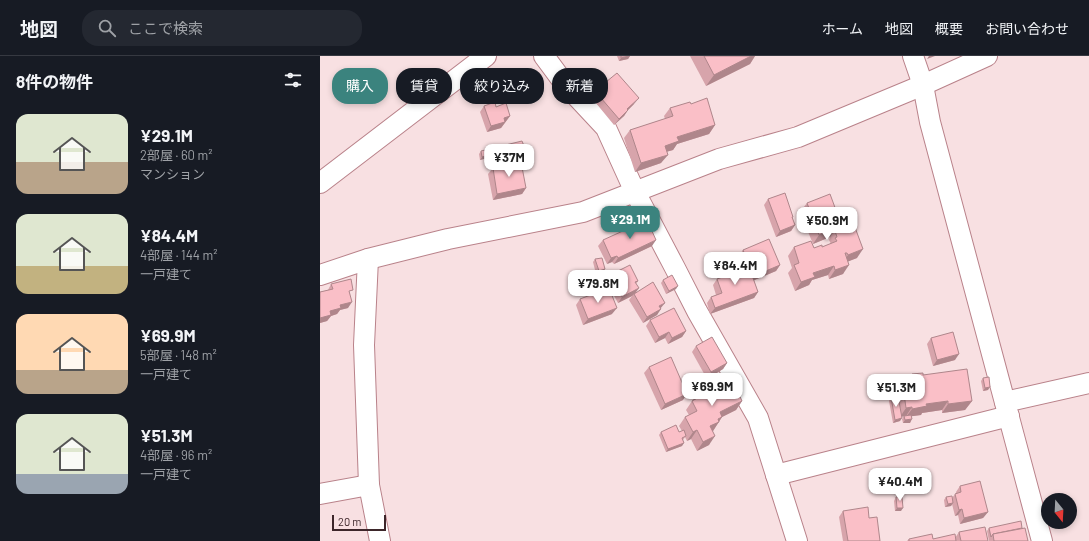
<!DOCTYPE html>
<html lang="ja">
<meta charset="utf-8">
<style>
:root{--surface:#171b24;--page:#242831;--text:#f1f3f6;--muted:#9ea1a6;--line:#363941;--accent:#3b837e}
body{margin:0;font-family:Barlow,"Noto Sans JP",sans-serif;background:var(--page);color:var(--text);height:100vh;display:flex;flex-direction:column;font-size:15px;white-space:nowrap}
*{box-sizing:border-box;margin:0}
p{font-size:13px;color:var(--muted)}
.icon{flex:none;width:22px;height:22px;fill:none;stroke:currentColor;stroke-width:2;stroke-linecap:round;stroke-linejoin:round}
.map{position:relative;flex:1;overflow:hidden}
.drawer{display:flex;flex-direction:column;background:var(--surface);width:320px}
.drawer>*{flex:none}
.guide{position:absolute;left:12px;top:12px;width:380px;height:36px;display:flex;gap:8px}
.needle{width:26px;rotate:162deg}
.fabs{position:absolute;left:721px;top:437px;display:grid;gap:8px}
.fabs a{display:grid;place-items:center;width:36px;height:36px;border-radius:50%;background:var(--surface);box-shadow:0 2px 6px #0003;font-size:20px}
.scale{position:absolute;left:12px;bottom:10px;width:54px;box-sizing:border-box;padding-left:4px;border:2px solid #3d262a;border-top:0;font-size:11px;line-height:14px;white-space:nowrap;color:#3d262a;-webkit-text-stroke:3px #f8e0e2;paint-order:stroke}
.price{position:absolute;translate:-50% -34px;padding:0 9px;border-radius:8px;background:#fff;color:#222;font-size:13px;line-height:26px;filter:drop-shadow(0 1px 2px #0008)}
.price::after{content:'';position:absolute;left:50%;top:24px;width:12px;height:9px;margin-left:-6px;background:inherit;clip-path:polygon(0 0,100% 0,50% 100%)}
.price.active{background:var(--accent);color:#fff}
ul{padding:0;list-style:none}
li{display:flex;align-items:center;gap:12px;height:100px;padding:0 16px}
li span{display:grid;place-items:center;flex:none;width:112px;height:80px;border-radius:12px;color:#555}
li>.icon{margin-inline-start:auto}
span .icon{width:48px;height:48px;fill:#fffc;stroke-width:1}
li b{font-size:17px}
h2{display:flex;justify-content:space-between;align-items:center;height:48px;padding:0 16px;font-size:17px}
.chip{padding:0 14px;border-radius:16px;background:var(--surface);box-shadow:0 2px 6px #0003;font-size:14px;line-height:36px}
.chip.active{background:var(--accent);color:#fff}
header{display:flex;align-items:center;gap:24px;box-sizing:border-box;height:56px;padding:0 20px;background:var(--surface);border-bottom:1px solid var(--line)}
header strong{font-size:19px}
nav{display:flex;gap:22px;margin-inline-start:auto;font-size:14px}
.search{width:280px;height:36px;background:var(--page);display:flex;align-items:center;gap:10px;box-sizing:border-box;padding:0 14px;border-radius:16px;color:var(--muted);font-size:15px}
main{display:flex;flex:1;min-height:0}
.map>svg:first-child{display:block}
.lines{fill:none;stroke-linecap:round;stroke-linejoin:round}
.minor-casing{stroke:#b9828a;stroke-width:22}
.minor{stroke:#fff;stroke-width:20}
.wall{fill:#d7a4ab}
.shaded-wall{fill:#af868b}
.building{fill:#fabfc7;stroke:#af868b}
</style>
<header>
<strong>地図</strong>
<div class="search"><svg class="icon" aria-label="search" viewBox="0 0 24 24"><circle cx="10" cy="10" r="6"/><path d="M15 15l6 6"/></svg>ここで検索</div>
<nav><a>ホーム</a><a>地図</a><a>概要</a><a>お問い合わせ</a></nav>
</header>
<main>
<section class="drawer">
<h2>8件の物件<svg class="icon" aria-label="filters" viewBox="0 0 24 24"><path d="M4 7h16M4 17h16"/><circle cx="9" cy="7" r="2"/><circle cx="15" cy="17" r="2"/></svg></h2>
<ul>
<li><span style="background:linear-gradient(#dfe7d0 60%,#b9a48a 0)"><svg class="icon" aria-label="home" viewBox="0 0 24 24"><path d="M3 11l9-7 9 7M6 9v11h12V9"/></svg></span><div><b>¥29.1M</b><p>2部屋 · 60 m²</p><p>マンション</p></div></li>
<li><span style="background:linear-gradient(#dfe7d0 65%,#c2b280 0)"><svg class="icon" aria-label="home" viewBox="0 0 24 24"><path d="M3 11l9-7 9 7M6 9v11h12V9"/></svg></span><div><b>¥84.4M</b><p>4部屋 · 144 m²</p><p>一戸建て</p></div></li>
<li><span style="background:linear-gradient(#ffd9b3 70%,#b9a48a 0)"><svg class="icon" aria-label="home" viewBox="0 0 24 24"><path d="M3 11l9-7 9 7M6 9v11h12V9"/></svg></span><div><b>¥69.9M</b><p>5部屋 · 148 m²</p><p>一戸建て</p></div></li>
<li><span style="background:linear-gradient(#dfe7d0 75%,#9aa5b1 0)"><svg class="icon" aria-label="home" viewBox="0 0 24 24"><path d="M3 11l9-7 9 7M6 9v11h12V9"/></svg></span><div><b>¥51.3M</b><p>4部屋 · 96 m²</p><p>一戸建て</p></div></li>
</ul>
</section>
<div class="map">
<svg width="769" height="485" viewBox="0 0 769 485">
<rect width="100%" height="100%" fill="#f8e0e2"/>
<g class="lines">
<defs>
<g id="minor">
<path d="M224,0l20,27 42,45 29,64 40,76 22,43 61,107 39,123"/>
<path d="M593,0l10,29 7,37 112,419"/>
<path d="M0,127l166,-127"/>
<path d="M48,203l-4,86 5,140 11,56"/>
<path d="M0,219l48,-16 80,-20 135,-27 136,-53 79,-22 125,-52 64,-29"/>
<path d="M685,346l84,-19"/>
<path d="M456,419l233,-59"/>
<path d="M0,438l49,-9"/>
</g>
</defs>
<use href="#minor" class="minor-casing"/>
<use href="#minor" class="minor"/>
</g>
<g class="wall">
<path d="M297,0h13l-2,3 -9,2z"/>
<path d="M370,0h65l-5,8 -44,22z"/>
<path d="M275,35l39,13 -6,6 -4,6 -10,9 -23,-28z"/>
<path d="M371,48l24,21 -6,9 -32,10 -4,6 -7,2 -5,11 -26,9 -11,-34 6,-8 35,-11 -1,-3 6,-8z"/>
<path d="M164,50l12,1 14,9 -9,12 -14,4 -7,-20z"/>
<path d="M204,90l-3,3 -41,11 -1,-6 2,-3z"/>
<path d="M173,112l33,20 -4,6 -29,6 -5,-26z"/>
<path d="M448,143l25,18 -1,1 3,7 -4,6 -15,6 -12,-32z"/>
<path d="M487,147l30,10 20,45 -9,3 -5,13 -14,5 -1,-4 -16,5 -3,5 -14,6 -7,-18 4,-5 -4,-12 6,-9 20,1 8,-1 9,-3 -2,-4 1,-3 -17,7 -13,-32z"/>
<path d="M283,184l49,6 -38,18 -2,-2 -5,2 -9,-18z"/>
<path d="M423,194l37,15 -4,6 -22,9 4,12 -4,6 -44,16 -3,-11 4,-6 5,-2 -3,-10 4,-6 2,-1v-1l4,-6 11,-1 10,-4 -5,-10z"/>
<path d="M275,203l8,13 -7,2 -3,-12z"/>
<path d="M290,219l28,6 -2,3v8l24,16 -3,7 -14,8 -14,-23 3,-4 -14,7 -12,-22z"/>
<path d="M343,224l13,9 -10,5 -5,-11z"/>
<path d="M11,228l19,10 -2,14 -8,2 -3,4 -6,2 -4,5 -7,2v-31l8,-2z"/>
<path d="M260,243l32,15 -29,11 -7,-20z"/>
<path d="M330,264l36,11 -4,6 -14,7 -3,-6 -10,5 -9,-17z"/>
<path d="M611,282l24,22 -22,6 -6,-22z"/>
<path d="M376,290l31,17 -4,6 -16,10 -15,-27z"/>
<path d="M329,311l34,33 -22,10 -17,-37z"/>
<path d="M592,318l11,1 49,26 -7,9 -23,3v-3l-20,3 -1,2 -9,1 -2,7h-7l-1,-4 2,-3h-3l-1,5 -7,2 -4,-22 2,-4 6,-1 -1,-8 6,-9 7,-1z"/>
<path d="M663,322l5,12 -5,1 -2,-10z"/>
<path d="M392,330l30,15 -6,9 -14,7 -9,14 -4,14 -12,6 -6,-12 -4,2 -2,-4 -2,3 -1,6 -16,6 -7,-17 2,-3h18l3,-1 -3,-5 6,-9 4,-2 -3,-5 6,-9 1,-1 -1,-3 6,-8z"/>
<path d="M640,430l28,26 -5,6 -23,6 -2,-9 -3,1 -3,-12 -1,2 -6,1 -1,-7 2,-3 6,1 4,-5v-1z"/>
<path d="M576,441l5,14h-6l-1,-10z"/>
<path d="M523,455l26,7 11,23h-37l-4,-24z"/>
<path d="M669,472h33l6,13h-39l-2,-10z"/>
<path d="M639,476l29,9h-81l2,-2h24l22,-1z"/>
</g>
<g class="shaded-wall">
<path d="M309,0h1l-2,3 -9,2 2,-3z"/>
<path d="M431,0h4l-5,8 -44,22 8,-11z"/>
<path d="M609,0h6l-8,3z"/>
<path d="M319,42l-5,6 -11,11 4,-6z"/>
<path d="M308,54l-4,6 -10,9 5,-6z"/>
<path d="M190,60l-9,12 -14,4 4,-6 13,-8z"/>
<path d="M395,69l-6,9 -32,10 -4,6 -15,4 7,-8 12,-9z"/>
<path d="M204,90l-3,3 -41,11 2,-3z"/>
<path d="M348,99l-7,8 -26,9 6,-9z"/>
<path d="M206,132l-4,6 -29,6 4,-6z"/>
<path d="M475,169l-4,6 -15,6 4,-6z"/>
<path d="M516,172l-6,9 -17,7 6,-9z"/>
<path d="M336,184l-4,6 -38,18 4,-6z"/>
<path d="M543,193l-6,9 -15,6 6,-9z"/>
<path d="M297,200l-5,6 -5,2 4,-6z"/>
<path d="M460,209l-4,6 -26,11 4,-6z"/>
<path d="M529,209l-6,9 -14,5 6,-9z"/>
<path d="M514,210l-6,9 -16,5 -3,5 -14,6 6,-9 12,-9z"/>
<path d="M285,213l-2,3 -7,2 3,-3z"/>
<path d="M358,230l-2,3 -10,5 3,-3z"/>
<path d="M319,232l-5,7v-1l-2,2 -14,7 4,-6z"/>
<path d="M438,236l-4,6 -44,16 5,-6z"/>
<path d="M32,246l-4,6 -8,2 -3,4 -6,2 -4,5 -7,2v-5l20,-13z"/>
<path d="M345,247l-5,6 -1,-3z"/>
<path d="M297,252l-5,6 -29,11 5,-6z"/>
<path d="M341,253l-4,6 -14,8 4,-6z"/>
<path d="M366,275l-4,6 -14,7 4,-6z"/>
<path d="M349,276l-4,6 -10,5 4,-6z"/>
<path d="M639,298l-4,6 -22,6 4,-6z"/>
<path d="M407,307l-4,6 -16,10 4,-7z"/>
<path d="M670,331l-2,3 -5,1 2,-3z"/>
<path d="M367,338l-4,6 -22,10 4,-6z"/>
<path d="M422,345l-6,9 -22,11 6,-9z"/>
<path d="M628,345l-6,9 -20,3 -1,2 -15,2 6,-8 14,-5z"/>
<path d="M652,345l-7,9 -23,3 6,-9z"/>
<path d="M592,351l-6,9 -6,1 6,-9z"/>
<path d="M402,361l-9,14 -9,4 6,-9 8,-7z"/>
<path d="M582,362l-2,3 -7,2 2,-3z"/>
<path d="M592,363l-2,4h-7l2,-3z"/>
<path d="M377,374l-6,9 -4,2 6,-9z"/>
<path d="M395,380l-6,9 -12,6 6,-9z"/>
<path d="M364,387l-2,3 -16,6 2,-3z"/>
<path d="M633,447l-2,3 -6,1 3,-3z"/>
<path d="M577,452h6l-2,3h-6z"/>
<path d="M642,453l-4,6 -3,1 4,-6z"/>
<path d="M668,456l-5,6 -23,6 4,-6z"/>
</g>
<g class="building">
<path d="M301,0h8l-8,2z"/>
<path d="M384,0h47l-37,19z"/>
<path d="M297,17l22,25 -12,11 1,1 -9,9 -24,-28z"/>
<path d="M387,42l8,27 -38,12 2,4 -14,5 3,9 -27,8 -11,-33 43,-14 -3,-8 20,-6 1,2z"/>
<path d="M175,46l1,5 10,-4 4,13 -6,2 1,4 -14,4 -7,-20z"/>
<path d="M202,85l2,5 -42,11 -1,-6z"/>
<path d="M201,106l5,26 -29,6 -4,-26z"/>
<path d="M465,137l8,24h-1l3,8 -15,6 -12,-32z"/>
<path d="M510,138l7,19 3,-1 5,13 8,-3 10,27 -15,6 -1,-2h-2l4,12 -14,5 -1,-4 -21,7 2,4 -14,5 -7,-17 5,-2 -5,-16 17,-6 3,7 8,-3v2l15,-6 -2,-3 2,-1 -2,-6 2,-1 -1,-2 -17,7 -12,-32z"/>
<path d="M327,164l9,20 -38,18 -1,-2 -6,2 -8,-18z"/>
<path d="M449,183l11,26 -26,11 -11,-26z"/>
<path d="M282,202l3,11 -6,2 -4,-12z"/>
<path d="M428,208l10,28 -43,16 -4,-11 11,-4 -5,-14 8,-3 -2,-5 10,-4 1,3z"/>
<path d="M310,209l8,16 -3,1 4,6 -17,9 -12,-22z"/>
<path d="M352,219l6,11 -9,5 -6,-11z"/>
<path d="M31,223l2,11 -4,1 3,11 -12,3 1,3 -11,3 1,4 -11,3v-26l13,-3 -2,-5z"/>
<path d="M333,226l12,21 -6,3 2,3 -14,8 -13,-23z"/>
<path d="M289,232l8,20 -29,11 -8,-20z"/>
<path d="M354,252l12,23 -14,7 -3,-6 -10,5 -9,-17z"/>
<path d="M633,276l6,22 -22,6 -6,-22z"/>
<path d="M392,281l15,26 -16,9 -15,-26z"/>
<path d="M351,301l16,37 -22,10 -16,-37z"/>
<path d="M647,313l5,32 -24,3v-3l-22,3 1,2 -15,3v-2l-6,1 -4,-29 10,-1v-4l11,-1v2z"/>
<path d="M411,321l11,24 -22,11 2,5 -4,2 1,3 -9,4 5,10 -12,6 -6,-12 -4,2 -8,-15 12,-6 -5,-10 9,-5 -3,-7 12,-6 2,3z"/>
<path d="M669,321l1,10 -5,1 -2,-10z"/>
<path d="M578,340l4,22 -7,2 -4,-23z"/>
<path d="M591,359l1,4 -7,1 -1,-4z"/>
<path d="M356,369l3,7 5,-2 2,6 -4,2 2,5 -16,6 -7,-17z"/>
<path d="M660,425l8,31 -24,6 -2,-9 -3,1 -4,-16 6,-2 -1,-6z"/>
<path d="M632,440l1,7 -5,1 -2,-7z"/>
<path d="M576,441h6l1,11h-6z"/>
<path d="M548,451l1,11 8,-1 3,24h-32l-5,-30z"/>
<path d="M701,465l1,7 -29,6 -2,3 -2,-9z"/>
<path d="M665,471l3,14h-27l-2,-9z"/>
<path d="M705,472l3,13h-34l-1,-7z"/>
<path d="M612,478l1,5 22,-5 1,7h-47v-2z"/>
</g>
</svg>
<div class="fabs">
<a><svg class="needle" viewBox="-14 -14 28 28"><path d="M0-13l5 13h-10z" fill="#e53935"/><path d="M0 13l5-13h-10z" fill="#9ea1a6"/></svg></a>
</div>
<div class="scale">20 m</div>
<b class="price" style="left:189px;top:122px">¥37M</b>
<b class="price active" style="left:310px;top:184px">¥29.1M</b>
<b class="price" style="left:507px;top:185px">¥50.9M</b>
<b class="price" style="left:415px;top:230px">¥84.4M</b>
<b class="price" style="left:278px;top:248px">¥79.8M</b>
<b class="price" style="left:392px;top:351px">¥69.9M</b>
<b class="price" style="left:576px;top:352px">¥51.3M</b>
<b class="price" style="left:580px;top:446px">¥40.4M</b>
<div class="guide">
<a class="chip active">購入</a>
<a class="chip">賃貸</a>
<a class="chip">絞り込み</a>
<a class="chip">新着</a>
</div>
</div>
</main>
